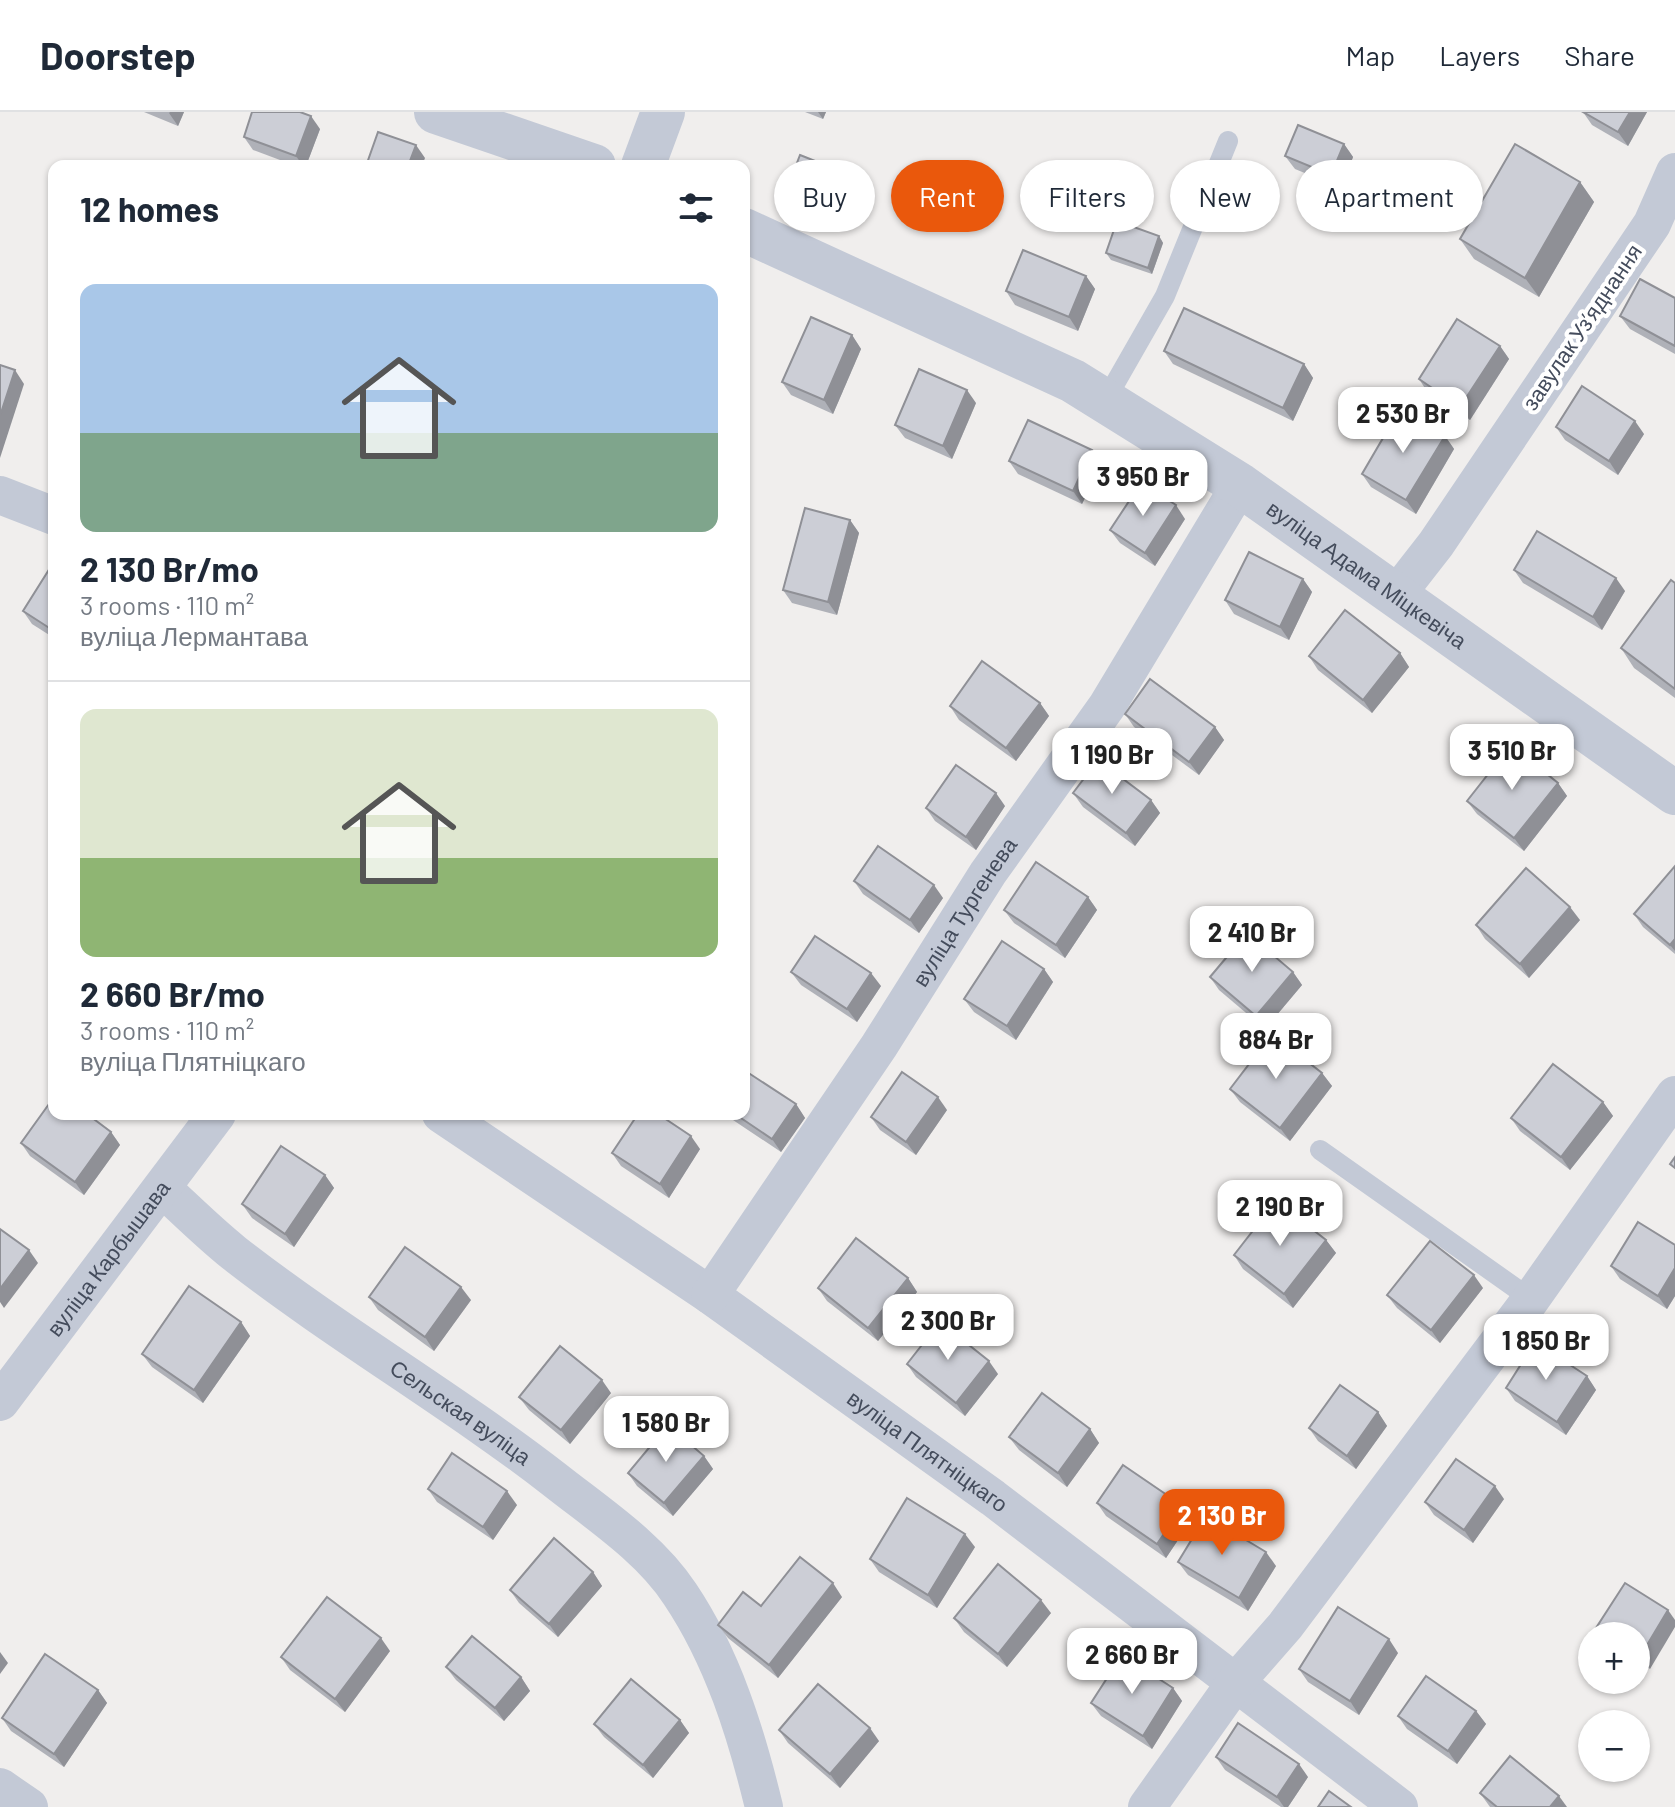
<!DOCTYPE html>
<meta charset="utf-8">
<style>
:root{--surface:#fff;--page:#f6f6f7;--text:#1f2937;--muted:#747a83;--line:#e0e1e3;--accent:#ea580c}
body{margin:0;font-family:Barlow,sans-serif;background:var(--page);color:var(--text);height:100vh;display:flex;flex-direction:column;font-size:30px;white-space:nowrap}
*{box-sizing:border-box;margin:0}
p{font-size:26px;color:var(--muted)}
.icon{flex:none;width:44px;height:44px;fill:none;stroke:currentColor;stroke-width:2;stroke-linecap:round;stroke-linejoin:round}
.map{position:relative;flex:1;overflow:hidden}
.drawer{position:absolute;left:48px;top:48px;width:702px;height:960px;display:flex;flex-direction:column;background:var(--surface);border-radius:16px;box-shadow:0 2px 6px #0004}
.drawer>*{flex:none}
.banner{position:absolute;left:774px;top:48px;width:760px;height:72px;display:flex;gap:16px}
.buttons{position:absolute;left:1578px;top:1510px;display:grid;gap:16px}
.buttons a{display:grid;place-items:center;width:72px;height:72px;border-radius:50%;background:var(--surface);box-shadow:0 2px 6px #0004;font-size:40px}
.price{position:absolute;translate:-50% -68px;padding:0 18px;border-radius:16px;background:#fff;color:#222;font-size:26px;line-height:52px;filter:drop-shadow(0 2px 4px #0008)}
.price::after{content:'';position:absolute;left:50%;top:48px;width:24px;height:18px;margin-left:-12px;background:inherit;clip-path:polygon(0 0,100% 0,50% 100%)}
.price.active{background:var(--accent);color:#fff}
ul{padding:0;list-style:none}
li{display:grid;align-content:center;gap:16px;height:424px;padding:0 32px}
li+li{border-top:2px solid var(--line)}
li span{display:grid;place-items:center;height:248px;border-radius:16px;color:#555}
li>.icon{margin-inline-start:auto}
span .icon{width:144px;height:144px;fill:#fffc;stroke-width:1}
li b{font-size:34px}
h2{display:flex;justify-content:space-between;align-items:center;height:96px;padding:0 32px;font-size:34px}
.chip{padding:0 28px;border-radius:36px;background:var(--surface);box-shadow:0 2px 6px #0004;font-size:28px;line-height:72px}
.chip.active{background:var(--accent);color:#fff}
header{display:flex;align-items:center;gap:48px;box-sizing:border-box;height:112px;padding:0 40px;background:var(--surface);border-bottom:2px solid var(--line)}
header strong{font-size:38px}
nav{display:flex;gap:44px;margin-inline-start:auto;font-size:28px}
.map>svg:first-child{display:block}
.lines{fill:none;stroke-linecap:round;stroke-linejoin:round}
.service{stroke:#c3c9d6;stroke-width:20}
.minor{stroke:#c3c9d6;stroke-width:38}
.tertiary{stroke:#c3c9d6;stroke-width:44}
.wall{fill:#afb1b8}
.shaded-wall{fill:#8f9096}
.building{fill:#ccced6;stroke:#8f9096;stroke-width:2}
.labels{text-anchor:middle;stroke-width:8;stroke-linejoin:round;paint-order:stroke}
.street-label{font-size:22px;fill:#444c5c;stroke:#fff}
</style>
<header>
<strong>Doorstep</strong>
<nav><a>Map</a><a>Layers</a><a>Share</a></nav>
</header>
<div class="map">
<svg width="1675" height="1695" viewBox="0 0 1675 1695">
<rect width="100%" height="100%" fill="#f0eeed"/>
<g class="lines">
<g class="service">
<path d="M1105,289l60,-105 63,-155"/>
<path d="M1320,1038l211,149"/>
</g>
<g class="minor">
<path d="M0,383l54,21"/>
<path d="M1397,482l39,-50 216,-320 23,-52"/>
<path id="s1" d="M441,1002l269,181 283,203 406,309"/>
<path id="s2" d="M162,1076c24,22 47,45 72,65 104,81 218,147 321,227 43,34 95,68 125,114 43,64 66,139 84,213"/>
<path id="s3" d="M710,1183l169,-249 109,-173 119,-167 133,-221"/>
<path id="s4" d="M0,1290l217,-288"/>
<path d="M0,1675l29,20"/>
<path d="M1147,1695l88,-124 50,-57 246,-327 144,-204"/>
</g>
<g class="tertiary">
<path d="M436,0l158,54"/>
<path d="M643,54l20,-54"/>
<path id="s5" d="M744,118l329,151 167,104 435,308"/>
</g>
</g>
<g class="wall">
<path d="M144,0h40l-6,14z"/>
<path d="M805,0h21l-3,7z"/>
<path d="M1583,0h64l-19,34 -36,-21z"/>
<path d="M320,17l-14,37h-10l-43,-16 -9,-13z"/>
<path d="M1344,32l9,13 -12,31 -46,-19 -10,-13z"/>
<path d="M853,64l9,13 -15,39 -53,-21 -9,-13z"/>
<path d="M1580,70l14,20 -55,95 -65,-38 -14,-20z"/>
<path d="M1159,124l4,7 -11,31 -41,-14 -5,-7z"/>
<path d="M1086,164l9,13 -17,42 -63,-26 -9,-14z"/>
<path d="M1675,186v56l-45,-25 -10,-13z"/>
<path d="M852,223l9,14 -28,65 -42,-19 -9,-13z"/>
<path d="M1500,234l9,13 -39,61 -42,-27 -9,-14z"/>
<path d="M1164,239l140,13 9,14 -20,43 -120,-57z"/>
<path d="M976,291l-24,56 -47,-21 -10,-13z"/>
<path d="M1556,315l88,7 -26,41 -53,-35z"/>
<path d="M1445,324l9,13 -38,65 -45,-27 -9,-13z"/>
<path d="M1092,338l10,13 -20,41 -64,-30 -9,-13z"/>
<path d="M1185,407l-30,47 -35,-23 -10,-13z"/>
<path d="M850,408l9,13 -22,82 -45,-12 -9,-13z"/>
<path d="M1514,458l111,21 -23,39 -79,-47z"/>
<path d="M54,459v67l-22,-14 -9,-13z"/>
<path d="M1303,467l9,13 -23,48 -55,-26 -9,-14z"/>
<path d="M1675,471v115l-41,-30 -13,-20z"/>
<path d="M1400,541l9,14 -37,46 -54,-43 -9,-14z"/>
<path d="M1040,591l9,13 -33,45 -57,-41 -9,-14z"/>
<path d="M1125,602l90,13 9,13 -25,35 -65,-48z"/>
<path d="M1558,671l9,13 -43,55 -47,-37 -10,-13z"/>
<path d="M1073,681l78,7 9,13 -25,33 -52,-39z"/>
<path d="M1005,694l-29,44 -41,-29 -9,-13z"/>
<path d="M1675,754v88l-32,-27 -9,-13z"/>
<path d="M854,769l89,17 -24,35 -56,-39z"/>
<path d="M1088,785l9,13 -32,48 -51,-35 -10,-13z"/>
<path d="M1580,808l-51,58 -44,-39 -9,-14z"/>
<path d="M1044,857l9,13 -37,58 -42,-28 -10,-13z"/>
<path d="M791,860l90,14 -24,36 -56,-37z"/>
<path d="M1293,860l9,13 -37,44 -46,-39 -9,-13z"/>
<path d="M1322,961l10,13 -42,55 -50,-39 -10,-13z"/>
<path d="M1603,990l10,14 -43,54 -50,-39 -9,-13z"/>
<path d="M796,992l9,14 -24,34 -51,-34 -3,-4h17z"/>
<path d="M947,998l-31,45 -36,-25 -9,-13z"/>
<path d="M111,1020l9,13 -36,50 -54,-39 -9,-13z"/>
<path d="M700,1037l-31,49 -48,-32 -9,-13z"/>
<path d="M325,1063l9,13 -40,59 -42,-29 -10,-14z"/>
<path d="M1326,1128l10,13 -43,55 -50,-39 -9,-14z"/>
<path d="M1675,1133v51l-8,13 -47,-30 -9,-13z"/>
<path d="M908,1166l9,14 -39,49 -51,-40 -9,-13z"/>
<path d="M1483,1176l-43,55 -43,-35 -10,-13z"/>
<path d="M369,1185l102,3 -37,51 -56,-41z"/>
<path d="M241,1210l9,14 -47,67 -51,-36 -10,-13z"/>
<path d="M907,1252l91,10 -33,42 -49,-39z"/>
<path d="M1587,1264l9,14 -30,45 -51,-34 -9,-13z"/>
<path d="M611,1281l-41,51 -41,-34 -10,-13z"/>
<path d="M1378,1300l9,14 -31,43 -38,-28 -9,-13z"/>
<path d="M1090,1317l9,14 -32,44 -48,-37 -10,-13z"/>
<path d="M704,1344l9,13 -40,47 -36,-30 -9,-13z"/>
<path d="M428,1377l89,16 -24,35 -56,-38z"/>
<path d="M1504,1387l-31,44 -39,-28 -9,-13z"/>
<path d="M1097,1391l86,3 9,13 -26,39 -60,-42z"/>
<path d="M975,1435l-38,61 -58,-36 -9,-13z"/>
<path d="M1178,1450l98,4 -28,45 -60,-36z"/>
<path d="M593,1460l9,14 -44,51 -39,-34 -9,-13z"/>
<path d="M1625,1471l25,86 -14,-9v-24h-34l-6,-8z"/>
<path d="M842,1485l-64,81 -50,-40 -10,-13 43,-19z"/>
<path d="M1051,1501l-44,54 -43,-35 -10,-14z"/>
<path d="M390,1539l-45,61 -55,-42 -9,-13z"/>
<path d="M1398,1541l-39,62 -51,-33 -9,-13z"/>
<path d="M446,1555l75,10 9,14 -26,30 -48,-41z"/>
<path d="M1173,1576l9,13 -30,48 -51,-33 -10,-13z"/>
<path d="M98,1578l9,13 -43,64 -53,-36 -9,-13z"/>
<path d="M1476,1599l10,13 -29,40 -50,-35 -9,-13z"/>
<path d="M680,1608l9,13 -36,45 -49,-41 -10,-13z"/>
<path d="M779,1618l100,11 -39,47 -52,-45z"/>
<path d="M1216,1645l92,20 -20,30h-7l-56,-37z"/>
<path d="M1480,1681l87,14h-77z"/>
</g>
<g class="shaded-wall">
<path d="M170,0h14l-6,14 -9,-13z"/>
<path d="M818,0h8l-3,7z"/>
<path d="M1630,0h17l-19,34 -10,-14z"/>
<path d="M311,4l9,13 -14,37h-3l-7,-10z"/>
<path d="M1344,32l9,13 -12,31 -10,-13z"/>
<path d="M416,33l9,13 -3,8h-14z"/>
<path d="M853,64l9,13 -15,39 -9,-13z"/>
<path d="M1580,70l14,20 -55,95 -14,-19z"/>
<path d="M1159,124l4,7 -11,31 -4,-6z"/>
<path d="M1086,164l9,13 -17,42 -9,-14z"/>
<path d="M852,223l9,14 -28,65 -9,-14z"/>
<path d="M1500,234l9,13 -39,61 -10,-13z"/>
<path d="M1304,252l9,14 -20,43 -10,-13z"/>
<path d="M15,258l9,14 -24,74v-42z"/>
<path d="M967,278l9,13 -24,56 -9,-13z"/>
<path d="M1635,309l9,13 -26,41 -9,-14z"/>
<path d="M1445,324l9,13 -38,65 -10,-14z"/>
<path d="M1092,338l10,13 -20,41 -9,-13z"/>
<path d="M1176,393l9,14 -30,47 -10,-13z"/>
<path d="M850,408l9,13 -22,82 -9,-13z"/>
<path d="M1616,466l9,13 -23,39 -9,-13z"/>
<path d="M1303,467l9,13 -23,48 -9,-13z"/>
<path d="M1400,541l9,14 -37,46 -9,-13z"/>
<path d="M1040,591l9,13 -33,45 -10,-13z"/>
<path d="M1215,615l9,13 -25,35 -10,-13z"/>
<path d="M1558,671l9,13 -43,55 -10,-13z"/>
<path d="M996,681l9,13 -29,44 -10,-13z"/>
<path d="M1151,688l9,13 -25,33 -9,-13z"/>
<path d="M934,773l9,13 -24,35 -9,-13z"/>
<path d="M1088,785l9,13 -32,48 -9,-13z"/>
<path d="M1570,795l10,13 -51,58 -9,-14z"/>
<path d="M1675,827v12l-5,-6z"/>
<path d="M1044,857l9,13 -37,58 -9,-14z"/>
<path d="M1293,860l9,13 -37,44 -9,-13z"/>
<path d="M871,861l10,13 -24,36 -10,-13z"/>
<path d="M1322,961l10,13 -42,55 -10,-13z"/>
<path d="M938,985l9,13 -31,45 -10,-13z"/>
<path d="M1603,990l10,14 -43,54 -9,-13z"/>
<path d="M796,992l9,14 -24,34 -9,-13z"/>
<path d="M111,1020l9,13 -36,50 -9,-13z"/>
<path d="M691,1024l9,13 -31,49 -9,-14z"/>
<path d="M325,1063l9,13 -40,59 -9,-13z"/>
<path d="M1326,1128l10,13 -43,55 -9,-14z"/>
<path d="M29,1138l9,13 -34,45 -4,-6v-13z"/>
<path d="M1675,1156v28l-8,13 -9,-13z"/>
<path d="M1474,1163l9,13 -43,55 -9,-13z"/>
<path d="M908,1166l9,14 -39,49 -10,-13z"/>
<path d="M461,1175l10,13 -37,51 -9,-14z"/>
<path d="M241,1210l9,14 -47,67 -9,-13z"/>
<path d="M989,1249l9,13 -33,42 -9,-13z"/>
<path d="M1587,1264l9,14 -30,45 -9,-13z"/>
<path d="M602,1268l9,13 -41,51 -9,-14z"/>
<path d="M1378,1300l9,14 -31,43 -9,-13z"/>
<path d="M1090,1317l9,14 -32,44 -9,-14z"/>
<path d="M704,1344l9,13 -40,47 -9,-13z"/>
<path d="M1495,1374l9,13 -31,44 -9,-13z"/>
<path d="M507,1379l10,14 -24,35 -10,-13z"/>
<path d="M1183,1394l9,13 -26,39 -9,-14z"/>
<path d="M965,1422l10,13 -38,61 -9,-13z"/>
<path d="M1266,1440l10,14 -28,45 -9,-13z"/>
<path d="M593,1460l9,14 -44,51 -9,-13z"/>
<path d="M833,1471l9,14 -64,81 -9,-13z"/>
<path d="M1041,1488l10,13 -44,54 -9,-13z"/>
<path d="M1668,1498l7,10v7l-25,42 -9,-14z"/>
<path d="M381,1526l9,13 -45,61 -10,-13z"/>
<path d="M1389,1527l9,14 -39,62 -9,-14z"/>
<path d="M0,1540l8,11 -8,11z"/>
<path d="M521,1565l9,14 -26,30 -9,-13z"/>
<path d="M1173,1576l9,13 -30,48 -9,-13z"/>
<path d="M98,1578l9,13 -43,64 -10,-13z"/>
<path d="M1476,1599l10,13 -29,40 -9,-13z"/>
<path d="M680,1608l9,13 -36,45 -10,-13z"/>
<path d="M870,1616l9,13 -39,47 -10,-14z"/>
<path d="M1299,1652l9,13 -20,30h-4l-7,-10z"/>
<path d="M1559,1684l8,11h-17z"/>
</g>
<g class="building">
<path d="M252,0h48l11,4 -15,40 -52,-19z"/>
<path d="M1583,0h47l-12,20z"/>
<path d="M1298,13l46,19 -13,31 -46,-19z"/>
<path d="M378,20l38,13 -8,21h-42z"/>
<path d="M1515,32l65,38 -55,96 -65,-39z"/>
<path d="M800,43l53,21 -15,39 -53,-21z"/>
<path d="M1117,109l42,15 -11,32 -42,-15z"/>
<path d="M1023,138l63,26 -17,41 -63,-26z"/>
<path d="M1640,167l35,19v48l-55,-30z"/>
<path d="M1184,196l120,56 -21,44 -119,-57z"/>
<path d="M811,205l41,18 -28,65 -42,-18z"/>
<path d="M1457,207l43,27 -40,61 -41,-28z"/>
<path d="M0,253l15,5 -15,46z"/>
<path d="M919,257l48,21 -24,56 -48,-21z"/>
<path d="M1582,274l53,35 -26,40 -53,-34z"/>
<path d="M1400,297l45,27 -39,64 -44,-26z"/>
<path d="M1028,308l64,30 -19,41 -64,-30z"/>
<path d="M54,340v13l-4,-1z"/>
<path d="M1141,371l35,22 -31,48 -35,-23z"/>
<path d="M805,396l45,12 -22,82 -45,-12z"/>
<path d="M1537,419l79,47 -23,39 -79,-47z"/>
<path d="M1249,440l54,27 -23,48 -55,-27z"/>
<path d="M50,456l4,3v60l-31,-20z"/>
<path d="M1671,468l4,3v106l-54,-41z"/>
<path d="M1345,498l55,43 -37,47 -54,-44z"/>
<path d="M982,549l58,42 -34,45 -56,-42z"/>
<path d="M1150,567l65,48 -26,35 -64,-48z"/>
<path d="M1511,633l47,38 -44,55 -47,-37z"/>
<path d="M1098,648l53,40 -25,33 -53,-40z"/>
<path d="M956,653l40,28 -30,44 -40,-29z"/>
<path d="M878,734l56,39 -24,35 -56,-39z"/>
<path d="M1036,750l52,35 -32,48 -52,-35z"/>
<path d="M1675,754v73l-5,6 -36,-31z"/>
<path d="M1526,756l44,39 -50,57 -44,-39z"/>
<path d="M1247,821l46,39 -37,44 -46,-39z"/>
<path d="M815,824l56,37 -24,36 -56,-37z"/>
<path d="M1002,829l42,28 -37,57 -43,-27z"/>
<path d="M1272,922l50,39 -42,55 -50,-39z"/>
<path d="M1553,952l50,38 -42,55 -50,-39z"/>
<path d="M744,958l52,34 -24,35 -37,-25h9z"/>
<path d="M902,960l36,25 -32,45 -35,-25z"/>
<path d="M54,985v17h33l24,18 -36,50 -54,-39z"/>
<path d="M638,1002h20l33,22 -31,48 -48,-31z"/>
<path d="M281,1034l44,29 -40,59 -43,-30z"/>
<path d="M1675,1045v11l-5,-4z"/>
<path d="M1276,1089l50,39 -42,54 -50,-39z"/>
<path d="M1638,1110l37,23v23l-17,28 -47,-30z"/>
<path d="M0,1117l29,21 -29,39z"/>
<path d="M856,1126l52,40 -40,50 -50,-40z"/>
<path d="M1430,1129l44,34 -43,55 -44,-35z"/>
<path d="M405,1135l56,40 -36,50 -56,-40z"/>
<path d="M189,1174l52,36 -47,68 -52,-36z"/>
<path d="M940,1210l49,39 -33,42 -49,-39z"/>
<path d="M1535,1230l52,34 -30,46 -51,-34z"/>
<path d="M560,1234l42,34 -41,50 -42,-33z"/>
<path d="M1340,1273l38,27 -31,44 -38,-28z"/>
<path d="M1042,1281l48,36 -32,44 -49,-36z"/>
<path d="M668,1313l36,31 -40,47 -36,-30z"/>
<path d="M452,1341l55,38 -24,36 -55,-38z"/>
<path d="M1456,1347l39,27 -31,44 -39,-28z"/>
<path d="M1123,1353l60,41 -26,38 -60,-41z"/>
<path d="M907,1386l58,36 -37,61 -58,-36z"/>
<path d="M1206,1404l60,36 -27,46 -61,-36z"/>
<path d="M554,1426l39,34 -44,52 -39,-34z"/>
<path d="M800,1445l33,26 -64,82 -51,-40 25,-33 18,14z"/>
<path d="M998,1452l43,36 -43,54 -44,-36z"/>
<path d="M1625,1471l43,27 -27,45 -5,-3v-16h-27l-13,-8z"/>
<path d="M327,1485l54,41 -46,61 -54,-42z"/>
<path d="M1338,1495l51,32 -39,62 -51,-32z"/>
<path d="M472,1524l49,41 -26,31 -49,-41z"/>
<path d="M45,1542l53,36 -44,64 -52,-36z"/>
<path d="M1122,1543l51,33 -30,48 -52,-33z"/>
<path d="M1426,1564l50,35 -28,40 -50,-35z"/>
<path d="M631,1567l49,41 -37,45 -49,-41z"/>
<path d="M818,1572l52,44 -40,46 -51,-44z"/>
<path d="M1238,1611l61,41 -22,33 -61,-40z"/>
<path d="M1510,1644l49,40 -9,11h-53l-17,-14z"/>
<path d="M1329,1679l22,16h-33z"/>
</g>
<g class="labels">
<g class="street-label">
<text transform="translate(1582 215) rotate(-56)" y="8">завулак Узʼяднання</text>
<text dy="8" stroke="none"><textPath href="#s5" startOffset="714">вуліца Адама Міцкевіча</textPath></text>
<text dy="8" stroke="none"><textPath href="#s3" startOffset="460">вуліца Тургенева</textPath></text>
<text dy="8" stroke="none"><textPath href="#s4" startOffset="180">вуліца Карбышава</textPath></text>
<text dy="8" stroke="none"><textPath href="#s2" startOffset="374">Сельская вуліца</textPath></text>
<text dy="8" stroke="none"><textPath href="#s1" startOffset="592">вуліца Плятніцкаго</textPath></text>
</g>
</g>
</svg>
<div class="buttons">
<a>+</a>
<a>−</a>
</div>
<b class="price" style="left:1403px;top:343px">2 530 Br</b>
<b class="price" style="left:1143px;top:406px">3 950 Br</b>
<b class="price" style="left:1512px;top:680px">3 510 Br</b>
<b class="price" style="left:1112px;top:684px">1 190 Br</b>
<b class="price" style="left:1252px;top:862px">2 410 Br</b>
<b class="price" style="left:1276px;top:969px">884 Br</b>
<b class="price" style="left:1280px;top:1136px">2 190 Br</b>
<b class="price" style="left:948px;top:1250px">2 300 Br</b>
<b class="price" style="left:1546px;top:1270px">1 850 Br</b>
<b class="price" style="left:666px;top:1352px">1 580 Br</b>
<b class="price active" style="left:1222px;top:1445px">2 130 Br</b>
<b class="price" style="left:1132px;top:1584px">2 660 Br</b>
<div class="banner">
<a class="chip">Buy</a>
<a class="chip active">Rent</a>
<a class="chip">Filters</a>
<a class="chip">New</a>
<a class="chip">Apartment</a>
</div>
<section class="drawer">
<h2>12 homes<svg class="icon" aria-label="filters" viewBox="0 0 24 24"><path d="M4 7h16M4 17h16"/><circle cx="9" cy="7" r="2"/><circle cx="15" cy="17" r="2"/></svg></h2>
<ul>
<li><span style="background:linear-gradient(#a9c7e8 60%,#7fa58c 0)"><svg class="icon" aria-label="home" viewBox="0 0 24 24"><path d="M3 11l9-7 9 7M6 9v11h12V9"/></svg></span><div><b>2 130 Br/mo</b><p>3 rooms · 110 m²</p><p>вуліца Лермантава</p></div></li>
<li><span style="background:linear-gradient(#dfe7d0 60%,#8fb573 0)"><svg class="icon" aria-label="home" viewBox="0 0 24 24"><path d="M3 11l9-7 9 7M6 9v11h12V9"/></svg></span><div><b>2 660 Br/mo</b><p>3 rooms · 110 m²</p><p>вуліца Плятніцкаго</p></div></li>
</ul>
</section>
</div>
